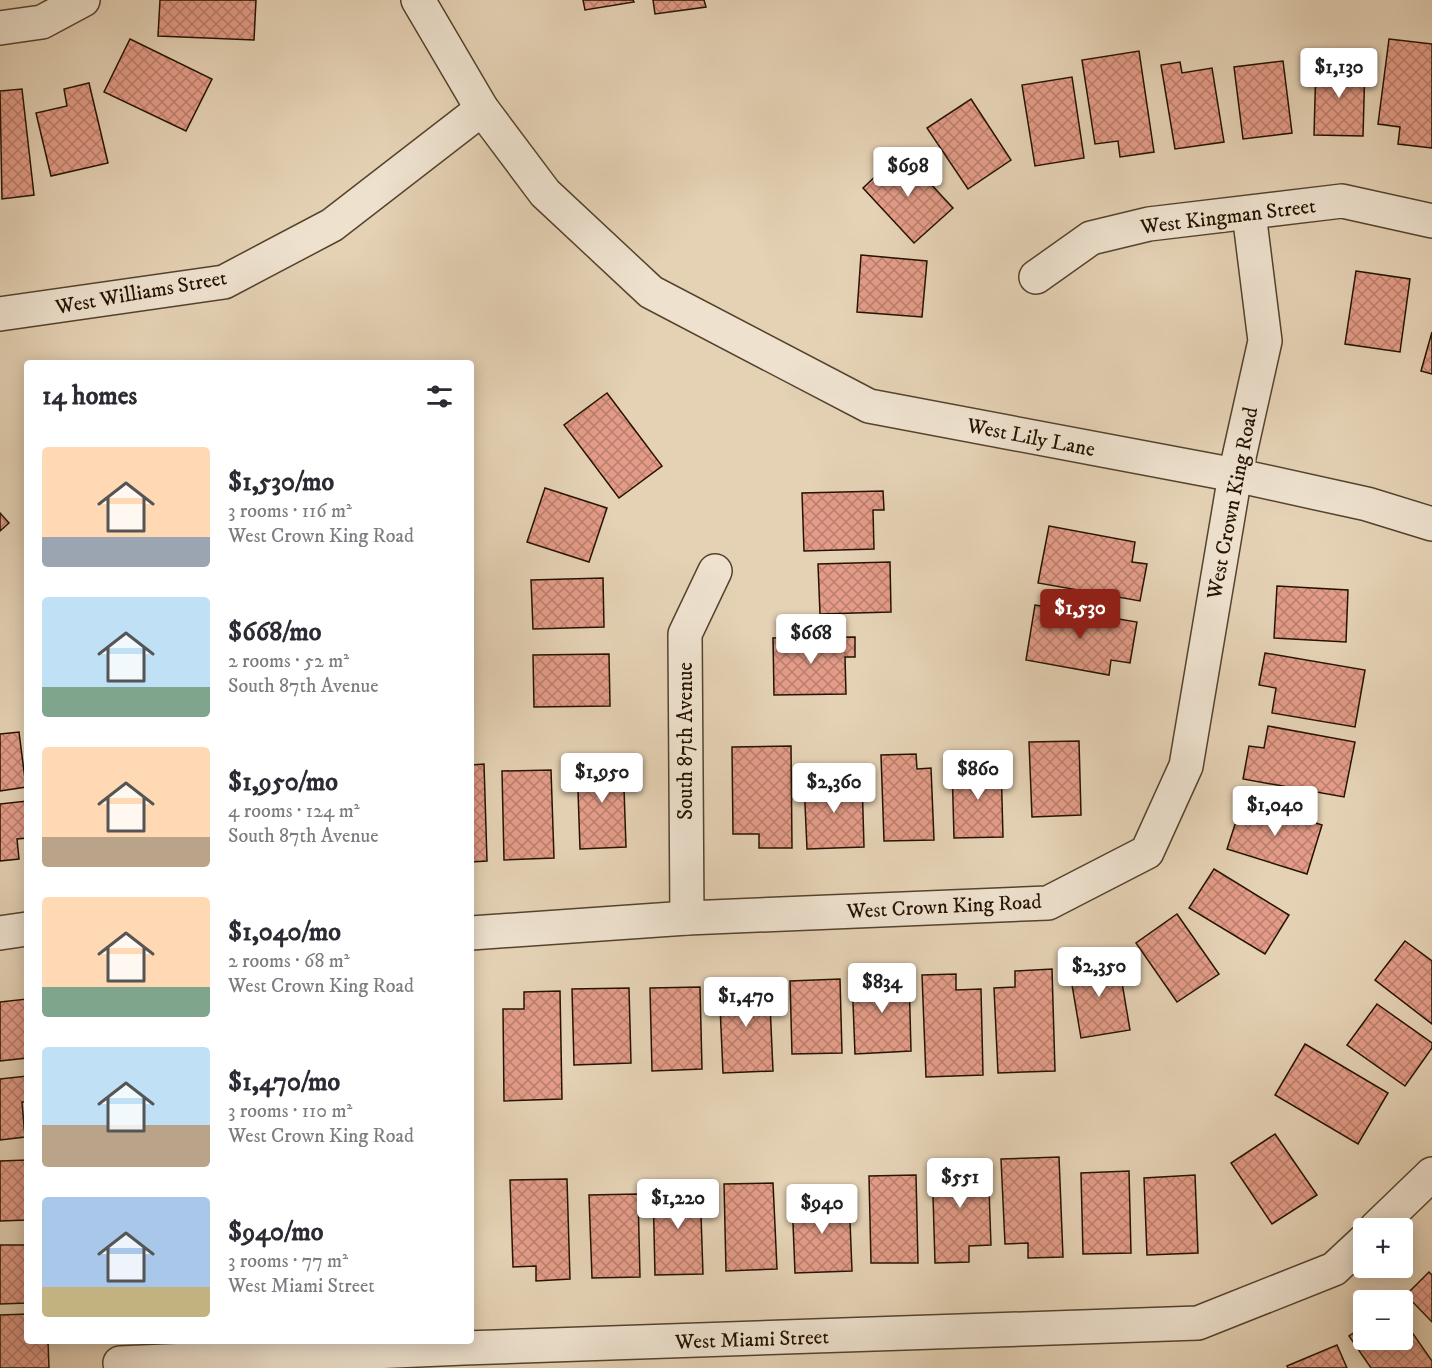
<!DOCTYPE html>
<meta charset="utf-8">
<style>
:root{--surface:#fff;--page:#f2f2f3;--text:#2b2b33;--muted:#7c7c81;--accent:#8f2418}
body{margin:0;font-family:"IM FELL DW Pica",serif;background:var(--page);color:var(--text);height:100vh;display:flex;flex-direction:column;font-size:22px;white-space:nowrap}
*{box-sizing:border-box;margin:0}
p{font-size:20px;color:var(--muted)}
.icon{flex:none;width:33px;height:33px;fill:none;stroke:currentColor;stroke-width:2;stroke-linecap:round;stroke-linejoin:round}
.map{position:relative;flex:1;overflow:hidden}
.side{position:absolute;left:24px;top:360px;width:450px;height:984px;display:flex;flex-direction:column;background:var(--surface);border-radius:6px;box-shadow:0 3px 15px #0003}
.side>*{flex:none}
.fabs{position:absolute;left:1353px;top:1218px;display:grid;gap:12px}
.fabs a{display:grid;place-items:center;width:60px;height:60px;border-radius:6px;background:var(--surface);box-shadow:0 3px 15px #0003;font-size:30px}
.price{position:absolute;translate:-50% -51px;padding:0 14px;border-radius:6px;background:#fff;color:#222;font-size:20px;line-height:39px;filter:drop-shadow(0 2px 3px #0008)}
.price::after{content:'';position:absolute;left:50%;top:36px;width:18px;height:14px;margin-left:-9px;background:inherit;clip-path:polygon(0 0,100% 0,50% 100%)}
.price.on{background:var(--accent);color:#fff}
ul{padding:0;list-style:none}
li{display:flex;align-items:center;gap:18px;height:150px;padding:0 18px}
li span{display:grid;place-items:center;flex:none;width:168px;height:120px;border-radius:6px;color:#555}
li>.icon{margin-inline-start:auto}
span .icon{width:72px;height:72px;fill:#fffc;stroke-width:1}
li b{font-size:26px}
h2{display:flex;justify-content:space-between;align-items:center;height:72px;padding:0 18px;font-size:26px}
.map>svg:first-child{display:block}
.building{fill:url(#building-cross-hatch);stroke:#251300;stroke-width:1.5}
.lines{fill:none;stroke-linecap:round;stroke-linejoin:round}
.minor-casing{stroke:#55432d;stroke-width:36}
.minor{stroke:#eee2cf;stroke-width:33}
.labels{text-anchor:middle;stroke-width:5;stroke-linejoin:round;paint-order:stroke}
.street-label{font-size:21px;fill:#251300;stroke:#eee2cf}
</style>
<div class="map">
<svg width="1432" height="1368" viewBox="0 0 1432 1368">
<defs>
<pattern id="building-cross-hatch" width="8" height="8" patternUnits="userSpaceOnUse" patternTransform="scale(1.5)"><rect width="8" height="8" fill="#e49c88"/><path d="M0 0l8 8M0 8l8-8" fill="none" stroke="#b97e6d"/></pattern>
</defs>
<rect width="100%" height="100%" fill="#e5d2b5"/>
<filter id="stains"><feTurbulence type="fractalNoise" baseFrequency=".00333" numOctaves="4"/><feColorMatrix values="0 0 0 0 .2 0 0 0 0 .09 0 0 0 0 .02 0 0 0 .5 -.17"/></filter>
<radialGradient id="worn" r=".72"><stop offset=".6" stop-color="#630" stop-opacity="0"/><stop offset="1" stop-color="#630" stop-opacity=".3"/></radialGradient>
<g class="building">
<path d="M160,0h96l-2,40 -96,-4z"/>
<path d="M583,0h50l1,2 -49,8z"/>
<path d="M653,0h51l2,7 -51,7z"/>
<path d="M130,39l82,40 -26,52 -82,-39z"/>
<path d="M1389,39l43,5v104l-34,-4 2,-17 -22,-3z"/>
<path d="M1139,51l15,101 -34,5 -2,-16 -23,3 -13,-84z"/>
<path d="M1283,61l9,72 -49,6 -9,-72z"/>
<path d="M1180,62l2,11 30,-5 12,74 -49,7 -14,-84z"/>
<path d="M1316,63l49,1 -2,72 -49,-1z"/>
<path d="M1072,77l12,81 -49,8 -13,-81z"/>
<path d="M89,83l19,80 -57,13 -15,-63 31,-7 -3,-17z"/>
<path d="M22,89l12,106 -32,4 -2,-108z"/>
<path d="M971,99l40,61 -43,29 -41,-61z"/>
<path d="M901,152l52,56 -39,35 -51,-55z"/>
<path d="M861,255l66,6 -5,56 -65,-5z"/>
<path d="M1356,271l54,8 -10,73 -55,-8z"/>
<path d="M1432,332v42l-11,-3z"/>
<path d="M607,393l55,73 -43,32 -55,-73z"/>
<path d="M545,488l62,20 -18,54 -62,-20z"/>
<path d="M883,491l1,19h-11l1,39 -70,2 -2,-58z"/>
<path d="M0,513l9,10 -9,8z"/>
<path d="M1049,526l86,16 -3,20 15,2 -7,37 -102,-18z"/>
<path d="M890,562l1,50 -71,2 -2,-50z"/>
<path d="M603,578l1,49 -71,2 -2,-49z"/>
<path d="M1277,586l71,4 -2,52 -72,-4z"/>
<path d="M1035,605l102,17 -7,41 -19,-3 -2,15 -83,-15z"/>
<path d="M855,637v20h-10l1,37 -72,1 -1,-57z"/>
<path d="M1265,653l100,17 -10,57 -83,-14 4,-25 -17,-3z"/>
<path d="M609,654l1,52 -76,1 -1,-52z"/>
<path d="M1268,726l87,16 -11,55 -101,-18 6,-33 15,2z"/>
<path d="M19,732l7,55 -26,4v-57z"/>
<path d="M1079,741l2,74 -49,2 -3,-75z"/>
<path d="M791,746l1,102h-33v-14h-26l-1,-87z"/>
<path d="M916,754l1,15 14,-1 3,72 -50,1 -3,-86z"/>
<path d="M623,759l3,88 -46,2 -3,-88z"/>
<path d="M484,764l3,97 -16,1v-97z"/>
<path d="M1001,764l2,73 -49,1 -2,-73z"/>
<path d="M551,770l3,88 -50,2 -2,-89z"/>
<path d="M862,779l2,68 -57,2 -3,-67z"/>
<path d="M1243,800l79,25 -15,49 -80,-25z"/>
<path d="M27,801v37l-10,1 2,20 -19,2v-57z"/>
<path d="M1214,869l75,46 -24,39 -76,-46z"/>
<path d="M1177,914l42,60 -42,28 -41,-59z"/>
<path d="M1405,941l27,20v63l-57,-44z"/>
<path d="M1118,959l12,71 -49,8 -12,-71z"/>
<path d="M1052,969l3,102 -57,2 -4,-85 21,-1v-16z"/>
<path d="M956,974v16l25,-1 2,86 -57,2 -4,-102z"/>
<path d="M909,975l2,76 -56,3 -3,-77z"/>
<path d="M840,979l2,74 -50,1 -2,-73z"/>
<path d="M769,982l4,89 -50,2 -4,-89z"/>
<path d="M700,987l2,82 -50,2 -2,-83z"/>
<path d="M629,988l2,75 -57,2 -2,-76z"/>
<path d="M560,991l2,108 -58,2 -1,-92h21v-17z"/>
<path d="M27,999v59l-27,3v-59z"/>
<path d="M1377,1004l55,39v5l-27,38 -58,-41z"/>
<path d="M1305,1044l83,49 -30,51 -83,-49z"/>
<path d="M27,1076v26h-5l3,35 -25,3v-61z"/>
<path d="M1275,1134l42,61 -45,29 -41,-61z"/>
<path d="M1059,1157l4,100 -35,1v-15l-23,1 -4,-85z"/>
<path d="M27,1160v60l-27,1v-60z"/>
<path d="M988,1160l3,85 -22,1v16l-34,1 -3,-101z"/>
<path d="M1129,1171l2,82 -48,1 -2,-81z"/>
<path d="M916,1175l2,88h-47l-2,-87z"/>
<path d="M1195,1175l3,78 -51,2 -3,-77z"/>
<path d="M567,1179l3,100 -34,2v-15l-23,1 -3,-87z"/>
<path d="M773,1183l4,86 -51,2 -2,-87z"/>
<path d="M700,1185l3,89 -48,1 -2,-89z"/>
<path d="M638,1194l2,83 -48,1 -3,-83z"/>
<path d="M849,1197l3,74 -57,2 -3,-74z"/>
<path d="M0,1245h27v58l-27,1z"/>
<path d="M1429,1272l3,3v47l-26,-27z"/>
<path d="M27,1314v27h21l1,27h-49v-53z"/>
<path d="M1402,1318l30,43v7h-61l-22,-32 15,-10v14h38z"/>
<path d="M1337,1345l10,23h-59l-1,-2z"/>
</g>
<g class="lines">
<defs>
<g id="minor">
<path d="M418,0l64,109 63,84 106,99 218,114 366,69 132,29 65,20"/>
<path d="M0,28l42,-6 41,-22"/>
<path d="M1036,277l55,-39 58,-14 193,-23 90,20"/>
<path d="M0,314l224,-32 108,-57 150,-116"/>
<path d="M687,918l-2,-284 30,-63"/>
<path d="M0,933l27,-4"/>
<path d="M471,933l216,-15 361,-15 99,-51 39,-86 49,-291 30,-134 -16,-128"/>
<path d="M1376,1228l56,-54"/>
<path d="M120,1363l344,-15 734,-25 136,-54 30,-28"/>
</g>
</defs>
<use href="#minor" class="minor-casing"/>
<use href="#minor" class="minor"/>
</g>
<g class="labels">
<g class="street-label">
<text transform="translate(1228 216) rotate(-7)" y="7">West Kingman Street</text>
<text transform="translate(141 292) rotate(-10)" y="7">West Williams Street</text>
<text transform="translate(1031 437) rotate(11)" y="7">West Lily Lane</text>
<text transform="translate(1232 503) rotate(-79)" y="7">West Crown King Road</text>
<text transform="translate(685 741) rotate(-90)" y="7">South 87th Avenue</text>
<text transform="translate(944 906) rotate(-3)" y="7">West Crown King Road</text>
<text transform="translate(752 1339) rotate(-2)" y="7">West Miami Street</text>
</g>
</g>
<rect width="100%" height="100%" filter="url(#stains)"/>
<rect width="100%" height="100%" fill="url(#worn)"/>
</svg>
<div class="fabs">
<a>+</a>
<a>−</a>
</div>
<b class="price" style="left:1339px;top:99px">$1,130</b>
<b class="price" style="left:908px;top:198px">$698</b>
<b class="price on" style="left:1080px;top:640px">$1,530</b>
<b class="price" style="left:811px;top:665px">$668</b>
<b class="price" style="left:978px;top:801px">$860</b>
<b class="price" style="left:602px;top:804px">$1,950</b>
<b class="price" style="left:834px;top:814px">$2,360</b>
<b class="price" style="left:1275px;top:837px">$1,040</b>
<b class="price" style="left:1099px;top:998px">$2,350</b>
<b class="price" style="left:882px;top:1014px">$834</b>
<b class="price" style="left:746px;top:1028px">$1,470</b>
<b class="price" style="left:960px;top:1209px">$551</b>
<b class="price" style="left:678px;top:1230px">$1,220</b>
<b class="price" style="left:822px;top:1235px">$940</b>
<section class="side">
<h2>14 homes<svg class="icon" aria-label="filters" viewBox="0 0 24 24"><path d="M4 7h16M4 17h16"/><circle cx="9" cy="7" r="2"/><circle cx="15" cy="17" r="2"/></svg></h2>
<ul>
<li><span style="background:linear-gradient(#ffd9b3 75%,#9aa5b1 0)"><svg class="icon" aria-label="home" viewBox="0 0 24 24"><path d="M3 11l9-7 9 7M6 9v11h12V9"/></svg></span><div><b>$1,530/mo</b><p>3 rooms · 116 m²</p><p>West Crown King Road</p></div></li>
<li><span style="background:linear-gradient(#bfe0f5 75%,#7fa58c 0)"><svg class="icon" aria-label="home" viewBox="0 0 24 24"><path d="M3 11l9-7 9 7M6 9v11h12V9"/></svg></span><div><b>$668/mo</b><p>2 rooms · 52 m²</p><p>South 87th Avenue</p></div></li>
<li><span style="background:linear-gradient(#ffd9b3 75%,#b9a48a 0)"><svg class="icon" aria-label="home" viewBox="0 0 24 24"><path d="M3 11l9-7 9 7M6 9v11h12V9"/></svg></span><div><b>$1,950/mo</b><p>4 rooms · 124 m²</p><p>South 87th Avenue</p></div></li>
<li><span style="background:linear-gradient(#ffd9b3 75%,#7fa58c 0)"><svg class="icon" aria-label="home" viewBox="0 0 24 24"><path d="M3 11l9-7 9 7M6 9v11h12V9"/></svg></span><div><b>$1,040/mo</b><p>2 rooms · 68 m²</p><p>West Crown King Road</p></div></li>
<li><span style="background:linear-gradient(#bfe0f5 65%,#b9a48a 0)"><svg class="icon" aria-label="home" viewBox="0 0 24 24"><path d="M3 11l9-7 9 7M6 9v11h12V9"/></svg></span><div><b>$1,470/mo</b><p>3 rooms · 110 m²</p><p>West Crown King Road</p></div></li>
<li><span style="background:linear-gradient(#a9c7e8 75%,#c2b280 0)"><svg class="icon" aria-label="home" viewBox="0 0 24 24"><path d="M3 11l9-7 9 7M6 9v11h12V9"/></svg></span><div><b>$940/mo</b><p>3 rooms · 77 m²</p><p>West Miami Street</p></div></li>
</ul>
</section>
</div>
